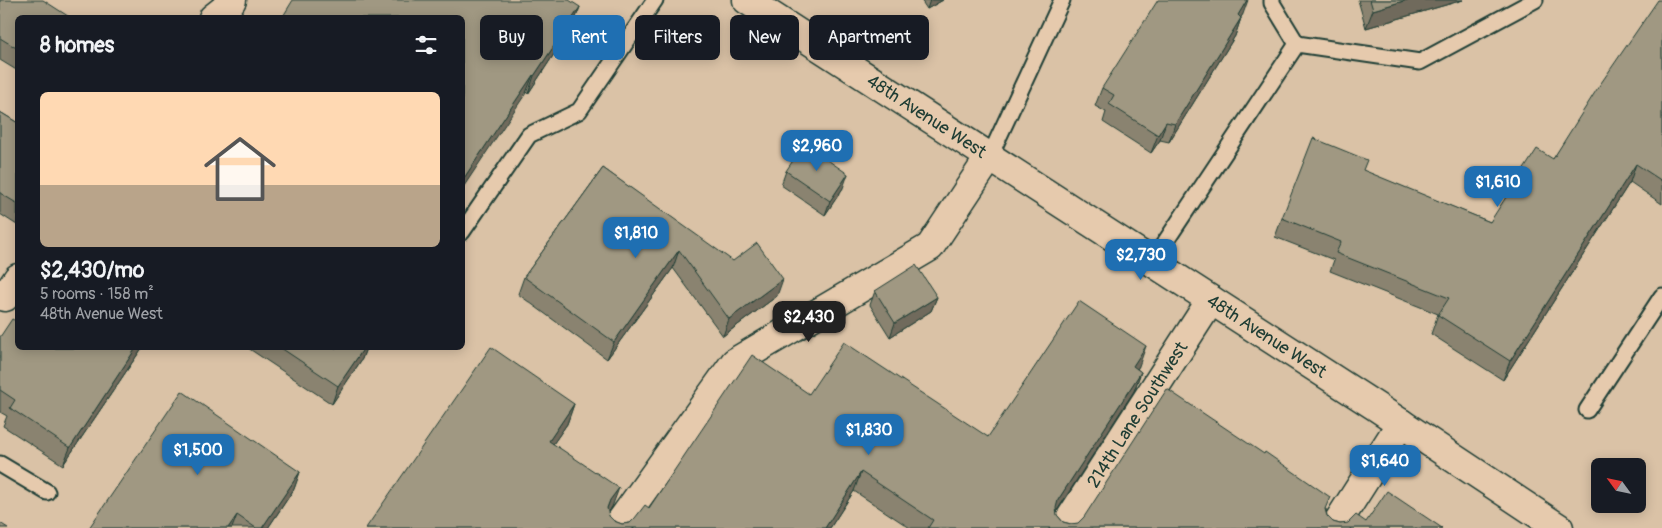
<!DOCTYPE html>
<meta charset="utf-8">
<style>
:root{--surface:#171b24;--page:#20242c;--text:#f1f3f6;--muted:#9ea1a6;--line:#363941;--accent:#1f6fb2}
body{margin:0;font-family:Pangolin,sans-serif;background:var(--page);color:var(--text);height:100vh;display:flex;flex-direction:column;font-size:19px;white-space:nowrap}
*{box-sizing:border-box;margin:0}
p{font-size:16px;color:var(--muted)}
.icon{flex:none;width:28px;height:28px;fill:none;stroke:currentColor;stroke-width:2;stroke-linecap:round;stroke-linejoin:round}
.map{position:relative;flex:1;overflow:hidden}
.details{position:absolute;left:15px;top:15px;width:450px;height:335px;display:flex;flex-direction:column;background:var(--surface);border-radius:8px;box-shadow:0 2px 12px #0003}
.details>*{flex:none}
.hud{position:absolute;left:480px;top:15px;width:475px;height:45px;display:flex;gap:10px}
.needle{width:32px;rotate:303deg}
.fabs{position:absolute;left:1591px;top:458px;display:grid;gap:10px}
.fabs a{display:grid;place-items:center;width:55px;height:55px;border-radius:8px;background:var(--surface);box-shadow:0 2px 12px #0003;font-size:25px}
.price{position:absolute;translate:-50% -42px;padding:0 11px;border-radius:10px;background:var(--accent);color:#fff;font-size:16px;line-height:32px;filter:drop-shadow(0 1px 2px #0008)}
.price::after{content:'';position:absolute;left:50%;top:30px;width:15px;height:11px;margin-left:-8px;background:inherit;clip-path:polygon(0 0,100% 0,50% 100%)}
.price.on{background:#222;color:#fff}
ul{padding:0;list-style:none}
li{display:grid;align-content:center;gap:10px;height:265px;padding:0 25px}
li+li{border-top:1px solid var(--line)}
li span{display:grid;place-items:center;height:155px;border-radius:8px;color:#555}
li>.icon{margin-inline-start:auto}
span .icon{width:90px;height:90px;fill:#fffc;stroke-width:1}
li b{font-size:21px}
h2{display:flex;justify-content:space-between;align-items:center;height:60px;padding:0 25px;font-size:21px}
.pill{padding:0 18px;border-radius:8px;background:var(--surface);box-shadow:0 2px 12px #0003;font-size:18px;line-height:45px}
.pill.on{background:var(--accent);color:#fff}
.map>svg:first-child{display:block}
.lines{fill:none;stroke-linecap:round;stroke-linejoin:round}
.service-casing{stroke:#1f3d34;stroke-width:19}
.minor-casing{stroke:#1f3d34;stroke-width:31}
.secondary-casing{stroke:#1f3d34;stroke-width:31}
.service{stroke:#e6caad;stroke-width:15}
.minor{stroke:#e6caad;stroke-width:28}
.secondary{stroke:#e6caad;stroke-width:28}
.wall{fill:#8a8370;stroke:#1f3d34}
.shaded-wall{fill:#706a5b;stroke:#1f3d34}
.building{fill:#a09882;stroke:#1f3d34}
.labels{text-anchor:middle;stroke-width:5;stroke-linejoin:round;paint-order:stroke}
.street-label{font-size:18px;fill:#1f3d34;stroke:#e6caad}
</style>
<div class="map">
<svg width="1662" height="528" viewBox="0 0 1662 528">
<rect width="100%" height="100%" fill="#dac2a6"/>
<filter id="ink" filterUnits="userSpaceOnUse"><feTurbulence type="fractalNoise" baseFrequency=".02" numOctaves="2"/><feDisplacementMap in="SourceGraphic" scale="10" xChannelSelector="R" yChannelSelector="G"/><feConvolveMatrix kernelMatrix="1 2 1 2 8 2 1 2 1" color-interpolation-filters="sRGB"/></filter>
<g filter="url(#ink)">
<g class="lines">
<defs>
<g id="service">
<path d="M1272,0v3l25,41"/>
<path d="M989,158l73,-158"/>
<path d="M462,232l67,-97 50,-24 76,-111"/>
<path d="M1152,262l145,-218 123,18 115,-62"/>
<path d="M1587,410l75,-114"/>
<path d="M0,464l47,28"/>
</g>
<g id="minor">
<path d="M213,18l14,-11 5,-7"/>
<path d="M0,293l5,4 13,-19"/>
<path d="M616,528l119,-166 195,-115 59,-89"/>
<path id="s1" d="M1064,528l147,-228"/>
<path d="M1334,528l67,-105"/>
</g>
<g id="secondary">
<path id="s2" d="M747,0l628,406 184,122"/>
</g>
</defs>
<use href="#service" class="service-casing"/>
<use href="#minor" class="minor-casing"/>
<use href="#secondary" class="secondary-casing"/>
<use href="#service" class="service"/>
<use href="#minor" class="minor"/>
<use href="#secondary" class="secondary"/>
</g>
<g class="wall">
<path d="M0,0l18,18v53l-18,-11z"/>
<path d="M921,0h22l-16,9z"/>
<path d="M1358,0h105l-97,28z"/>
<path d="M1662,0v204l-32,-22 -127,198 -72,-46 7,-20 -108,-43 4,-11 -59,-23 7,-19 81,-47 127,51 63,-63z"/>
<path d="M580,7l-7,18 -45,69 -66,-76z"/>
<path d="M1243,14l-2,3v1l-6,18 -66,106 -9,-2 -9,13 -48,-31 3,-10 -11,-6 7,-18z"/>
<path d="M0,112l18,11 -1,102 -17,-11z"/>
<path d="M603,168l174,128 -54,40 -50,-68 -66,91 -89,-65 6,-17z"/>
<path d="M786,171l57,17 -18,27 -44,-30z"/>
<path d="M875,291l62,6 -6,14 -41,26 -20,-32z"/>
<path d="M0,337l18,11h124l-79,117 -60,-39 4,-10 -7,-4z"/>
<path d="M248,348h118l-4,11 -30,45z"/>
<path d="M1139,366l-2,3 4,3 -7,19 -78,120 1,4 6,7 8,2 255,-15 1,7 6,6 7,2 26,-2 76,6h-532l-56,-37 -24,37h-464l208,-124 -7,20 -14,20 59,63 -4,5 1,4 5,5 8,3 8,-1 19,-15 160,-114 179,43z"/>
<path d="M300,472l-6,17 -26,39h-179z"/>
</g>
<g class="shaded-wall">
<path d="M930,0h13l-16,9z"/>
<path d="M1247,0h1l-5,14 -12,19 7,-18z"/>
<path d="M1407,0h56l-97,28 7,-18z"/>
<path d="M580,7l-7,18 -45,69 6,-18z"/>
<path d="M1241,18l-6,18 -66,106 6,-18z"/>
<path d="M533,75l-7,18 -64,96v-8z"/>
<path d="M1166,122l-6,18 -9,13 7,-18z"/>
<path d="M1636,164l-6,18 -127,198 7,-19z"/>
<path d="M848,174l-5,14 -18,27 5,-14z"/>
<path d="M679,250l-6,18 -66,91 7,-17z"/>
<path d="M783,279l-6,17 -54,40 6,-17z"/>
<path d="M937,297l-6,14 -41,26 5,-14z"/>
<path d="M1146,346l-7,20 -13,20 7,-20z"/>
<path d="M136,348h6l-79,117 7,-17z"/>
<path d="M364,348h2l-4,11 -30,45 6,-18z"/>
<path d="M1141,372l-7,19 -83,129 7,-20z"/>
<path d="M574,404l-7,20 -25,36 7,-19z"/>
<path d="M300,472l-6,17 -26,39h-6z"/>
<path d="M861,472l-7,19 -24,37h-5z"/>
<path d="M619,488l-7,19 -9,12 7,-19z"/>
<path d="M237,515l-5,13h-4z"/>
</g>
<g class="building">
<path d="M0,0h43l28,18h-53v31l-18,-11z"/>
<path d="M293,0h276l11,7 -46,69 -1,-1 -71,106v-163h-180z"/>
<path d="M1158,0h89l-9,15 3,3 -66,106 -9,-2 -8,13 -49,-31 5,-9 -12,-7z"/>
<path d="M1370,0h37l-34,10z"/>
<path d="M1658,0h4v181l-26,-17 -126,197 -72,-46 11,-17 -113,-45 5,-11 -59,-24 31,-80 54,22 -4,10 127,52 47,-73 16,10 46,-73z"/>
<path d="M0,112l18,11v81l-18,-11z"/>
<path d="M804,144l44,30 -18,27 -44,-30z"/>
<path d="M603,168l130,93 24,-18 26,36 -54,40 -50,-69 -65,92 -90,-65z"/>
<path d="M916,265l21,32 -42,26 -20,-32z"/>
<path d="M1079,301l67,45 -13,20 8,6 -83,128 -2,8 1,7 6,7 8,2 7,-1 6,-6 83,-128 97,65 1,-2 65,45 -5,12 2,7 6,6 7,2 8,-1 8,-8 10,7 21,-31 55,37h-514l5,-8 -72,-48 -36,56h-459l125,-181 83,57 -25,37 70,47 -9,12 -3,8 2,8 5,5 8,3 8,-1 5,-5 10,-13 4,3 103,-153 57,39 35,-52 144,95z"/>
<path d="M12,319l6,3v26h118l-66,100 -60,-40 5,-8 -15,-10v-53z"/>
<path d="M281,348h83l-26,38z"/>
<path d="M182,391l118,81 -38,56h-6l-19,-13 -9,13h-139z"/>
<path d="M0,523l8,5h-8z"/>
</g>
</g>
<g class="labels">
<g class="street-label">
<text dy="6" stroke="none"><textPath href="#s2" startOffset="214">48th Avenue West</textPath></text>
<text dy="6" stroke="none"><textPath href="#s2" startOffset="619">48th Avenue West</textPath></text>
<text dy="6" stroke="none"><textPath href="#s1" startOffset="135">214th Lane Southwest</textPath></text>
</g>
</g>
</svg>
<div class="fabs">
<a><svg class="needle" viewBox="-14 -14 28 28"><path d="M0-13l5 13h-10z" fill="#e53935"/><path d="M0 13l5-13h-10z" fill="#9ea1a6"/></svg></a>
</div>
<b class="price" style="left:817px;top:172px">$2,960</b>
<b class="price" style="left:1498px;top:208px">$1,610</b>
<b class="price" style="left:636px;top:259px">$1,810</b>
<b class="price" style="left:1141px;top:281px">$2,730</b>
<b class="price on" style="left:809px;top:343px">$2,430</b>
<b class="price" style="left:869px;top:456px">$1,830</b>
<b class="price" style="left:198px;top:476px">$1,500</b>
<b class="price" style="left:1385px;top:487px">$1,640</b>
<div class="hud">
<a class="pill">Buy</a>
<a class="pill on">Rent</a>
<a class="pill">Filters</a>
<a class="pill">New</a>
<a class="pill">Apartment</a>
</div>
<section class="details">
<h2>8 homes<svg class="icon" aria-label="filters" viewBox="0 0 24 24"><path d="M4 7h16M4 17h16"/><circle cx="9" cy="7" r="2"/><circle cx="15" cy="17" r="2"/></svg></h2>
<ul>
<li><span style="background:linear-gradient(#ffd9b3 60%,#b9a48a 0)"><svg class="icon" aria-label="home" viewBox="0 0 24 24"><path d="M3 11l9-7 9 7M6 9v11h12V9"/></svg></span><div><b>$2,430/mo</b><p>5 rooms · 158 m²</p><p>48th Avenue West</p></div></li>
</ul>
</section>
</div>
